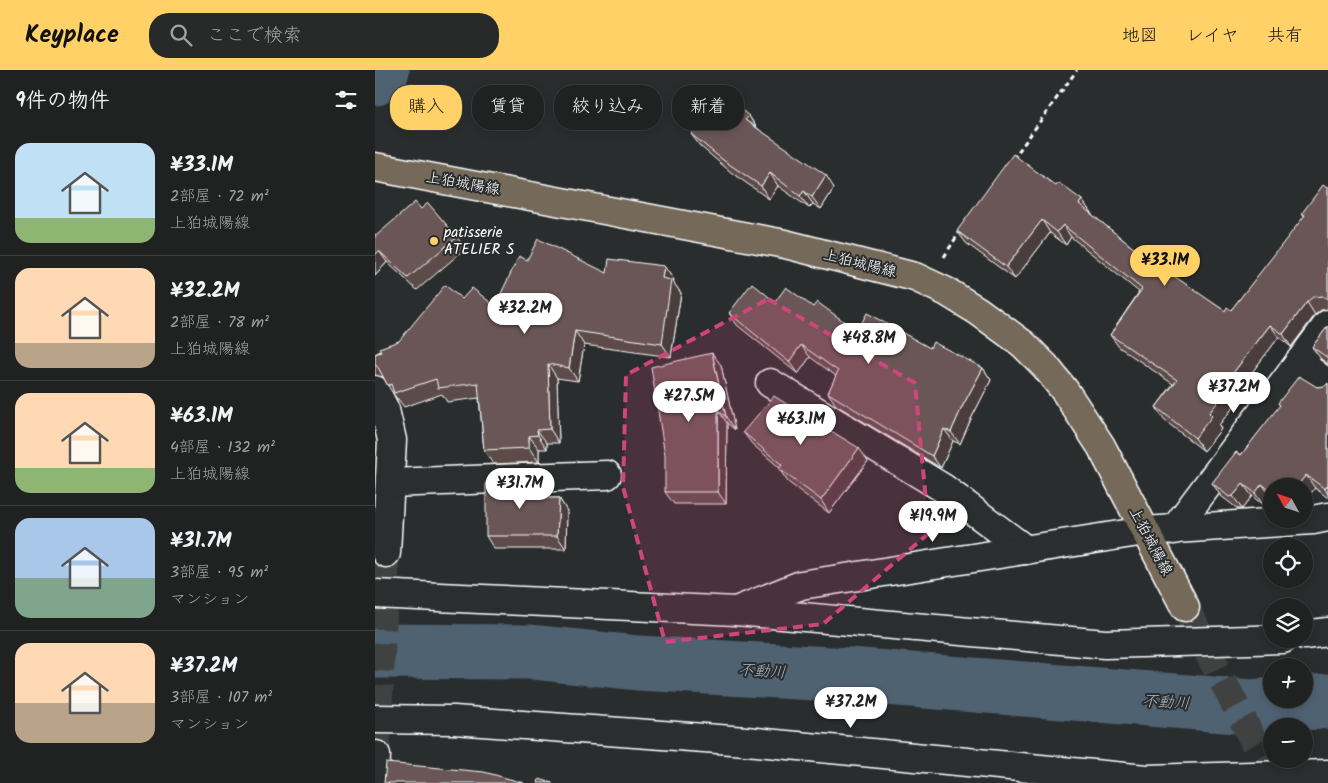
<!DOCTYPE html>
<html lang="ja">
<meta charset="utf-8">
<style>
:root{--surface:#202222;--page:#282a2a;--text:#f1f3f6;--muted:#a2a4a5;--line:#3d3f40;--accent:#ffd166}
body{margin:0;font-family:Kalam,"Klee One",sans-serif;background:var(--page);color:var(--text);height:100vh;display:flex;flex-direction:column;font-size:19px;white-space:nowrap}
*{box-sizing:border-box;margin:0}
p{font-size:16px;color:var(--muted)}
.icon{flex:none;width:28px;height:28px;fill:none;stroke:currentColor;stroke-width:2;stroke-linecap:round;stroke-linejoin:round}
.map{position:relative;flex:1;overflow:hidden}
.sheet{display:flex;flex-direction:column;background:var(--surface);width:375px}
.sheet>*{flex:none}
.guide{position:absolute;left:15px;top:15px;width:475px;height:45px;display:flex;gap:10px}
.needle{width:32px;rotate:310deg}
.fabs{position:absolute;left:888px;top:408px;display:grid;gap:10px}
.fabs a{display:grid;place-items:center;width:50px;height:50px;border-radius:50%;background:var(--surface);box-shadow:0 2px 8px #0003,0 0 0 1px var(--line);font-size:25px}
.price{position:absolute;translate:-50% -42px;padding:0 11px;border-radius:18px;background:#fff;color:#222;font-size:16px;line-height:32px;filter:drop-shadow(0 1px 2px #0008)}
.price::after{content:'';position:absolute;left:50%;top:30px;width:15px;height:11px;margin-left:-8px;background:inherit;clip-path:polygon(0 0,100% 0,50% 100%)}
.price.on{background:var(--accent);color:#111}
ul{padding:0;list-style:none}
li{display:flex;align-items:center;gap:15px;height:125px;padding:0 15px}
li+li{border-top:1px solid var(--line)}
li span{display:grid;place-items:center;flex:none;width:140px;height:100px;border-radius:15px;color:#555}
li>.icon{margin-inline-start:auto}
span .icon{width:60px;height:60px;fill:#fffc;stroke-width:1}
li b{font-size:21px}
h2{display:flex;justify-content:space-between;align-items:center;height:60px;padding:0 15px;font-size:21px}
.chip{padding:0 18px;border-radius:20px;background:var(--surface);box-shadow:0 2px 8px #0003,0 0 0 1px var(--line);font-size:18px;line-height:45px}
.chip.on{background:var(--accent);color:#111}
header{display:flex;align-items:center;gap:30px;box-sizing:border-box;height:70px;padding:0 25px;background:var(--accent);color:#111}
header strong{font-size:24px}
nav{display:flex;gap:28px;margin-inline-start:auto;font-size:18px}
.search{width:350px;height:45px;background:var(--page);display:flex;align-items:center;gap:12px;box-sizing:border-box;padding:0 18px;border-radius:20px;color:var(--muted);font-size:19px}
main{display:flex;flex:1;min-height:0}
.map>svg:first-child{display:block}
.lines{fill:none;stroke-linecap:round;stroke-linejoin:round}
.river{stroke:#4f6272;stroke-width:55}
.street-tunnel{stroke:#3f4243;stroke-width:28;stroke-dasharray:28 14;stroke-linecap:butt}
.primary-tunnel{stroke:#3f4243;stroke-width:28;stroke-dasharray:28 14;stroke-linecap:butt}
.street-casing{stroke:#fff;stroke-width:31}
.secondary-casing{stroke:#fff;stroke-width:31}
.primary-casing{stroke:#fff;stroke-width:31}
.path{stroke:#fff;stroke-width:3;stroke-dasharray:5 4;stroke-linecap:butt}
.street{stroke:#2a2d2e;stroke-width:28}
.secondary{stroke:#2a2d2e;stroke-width:28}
.primary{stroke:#746a5a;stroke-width:28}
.wall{fill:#5b4b4a;stroke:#fff}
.shaded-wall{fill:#4a3d3c;stroke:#fff}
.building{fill:#6a5756;stroke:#fff}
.marked{fill:#ce467c;fill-opacity:0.2;stroke:#ce467c;stroke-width:4;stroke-dasharray:10 6;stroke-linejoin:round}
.poi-dot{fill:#ffd166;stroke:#2a2d2e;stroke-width:2}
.labels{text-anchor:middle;stroke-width:4;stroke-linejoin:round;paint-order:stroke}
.street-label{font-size:15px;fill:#fff;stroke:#2a2d2e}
.poi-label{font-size:15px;fill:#fff;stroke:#2a2d2e;text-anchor:start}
.water-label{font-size:16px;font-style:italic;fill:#b0b8c0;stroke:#2a2d2e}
</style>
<header>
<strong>Keyplace</strong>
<div class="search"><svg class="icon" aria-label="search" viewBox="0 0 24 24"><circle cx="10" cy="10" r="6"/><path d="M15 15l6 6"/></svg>ここで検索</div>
<nav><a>地図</a><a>レイヤ</a><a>共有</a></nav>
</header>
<main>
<section class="sheet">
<h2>9件の物件<svg class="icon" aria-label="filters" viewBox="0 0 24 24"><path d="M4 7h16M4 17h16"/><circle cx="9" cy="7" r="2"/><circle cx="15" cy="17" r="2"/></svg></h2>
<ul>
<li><span style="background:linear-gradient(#bfe0f5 75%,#8fb573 0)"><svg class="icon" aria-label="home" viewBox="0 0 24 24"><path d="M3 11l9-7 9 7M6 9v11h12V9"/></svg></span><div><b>¥33.1M</b><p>2部屋 · 72 m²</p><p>上狛城陽線</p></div></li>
<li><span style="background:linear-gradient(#ffd9b3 75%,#b9a48a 0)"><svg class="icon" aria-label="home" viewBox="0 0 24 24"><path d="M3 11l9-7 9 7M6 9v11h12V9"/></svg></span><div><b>¥32.2M</b><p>2部屋 · 78 m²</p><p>上狛城陽線</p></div></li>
<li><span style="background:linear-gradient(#ffd9b3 75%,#8fb573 0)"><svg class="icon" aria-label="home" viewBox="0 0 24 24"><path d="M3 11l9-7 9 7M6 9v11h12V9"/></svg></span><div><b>¥63.1M</b><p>4部屋 · 132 m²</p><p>上狛城陽線</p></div></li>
<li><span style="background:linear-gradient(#a9c7e8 60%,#7fa58c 0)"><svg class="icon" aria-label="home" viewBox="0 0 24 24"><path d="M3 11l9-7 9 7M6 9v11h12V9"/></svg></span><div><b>¥31.7M</b><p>3部屋 · 95 m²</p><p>マンション</p></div></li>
<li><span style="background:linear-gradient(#ffd9b3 60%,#b9a48a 0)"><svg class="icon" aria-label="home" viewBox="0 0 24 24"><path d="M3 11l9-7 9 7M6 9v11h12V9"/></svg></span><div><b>¥37.2M</b><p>3部屋 · 107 m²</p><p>マンション</p></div></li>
</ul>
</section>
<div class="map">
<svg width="953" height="713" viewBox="0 0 953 713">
<rect width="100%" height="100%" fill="#2a2d2e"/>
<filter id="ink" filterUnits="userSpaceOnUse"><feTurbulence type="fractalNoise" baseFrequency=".02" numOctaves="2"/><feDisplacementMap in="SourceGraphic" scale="10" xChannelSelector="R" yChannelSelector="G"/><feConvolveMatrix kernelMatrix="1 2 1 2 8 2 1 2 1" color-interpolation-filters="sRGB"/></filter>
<g filter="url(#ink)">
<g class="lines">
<g class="river">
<path d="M0,8l7,-8"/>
<path d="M0,581l156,1 107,11 211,12 401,32 78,-6"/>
</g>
<path class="street-tunnel" d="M1,685l10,-202"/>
<path class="primary-tunnel" d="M810,537l90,176"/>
<defs>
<g id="street">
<path d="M924,292l29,22"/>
<path d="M395,313l173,105 83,62"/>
<path d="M0,320l10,20 7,30 -6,113"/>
<path d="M15,413l217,-8"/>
<path d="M799,460l154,-206"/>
<path d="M361,541l65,-26 344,-54 168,-11 15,-3"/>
<path d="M0,649l79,1 292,21 400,38 182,-5"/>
<path d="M0,707l1,-22"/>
</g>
<g id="secondary">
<path d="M0,524l361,17 369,33 178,-5"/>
<path d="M929,565l24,-3"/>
</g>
<path id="primary" d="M0,97l410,77 130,33 32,15 31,19 45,33 22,22 20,25 36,55 84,161"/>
</defs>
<use href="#street" class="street-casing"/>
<use href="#secondary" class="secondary-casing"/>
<use href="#primary" class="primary-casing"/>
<g class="path">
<path d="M638,89l64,-89"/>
<path d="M569,187l16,-26"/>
</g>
<use href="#street" class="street"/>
<use href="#secondary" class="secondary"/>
<use href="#primary" class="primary"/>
</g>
<g class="wall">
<path d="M374,46l8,12 77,60 -13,21 -8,-5 -4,4 -31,-22 -9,13 -37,-26 -32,-27 -9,-12z"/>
<path d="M681,116l26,14 9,13h-1l67,54 68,44 6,-1 74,-93 -3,-4 26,-27v123l-7,1 -6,5 -24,32 -12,-10 -36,47 4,6 -28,35 2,4 -17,22 -40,-31 -8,-13 17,-23 -54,-37 -9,-12 29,-43 -68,-55 -5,8 -16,-12 -35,46 -49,-36 -9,-12z"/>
<path d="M46,139l36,28 8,12 -48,41 -30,-28 -12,14 2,-41z"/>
<path d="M152,190l80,13 57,-7 10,14 -1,2 8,11 -10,64 -87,-12 -6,36 -21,-3 2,65h-12v6h-8v13l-46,2 -9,-14 -5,-52 -32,4 -5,-8 -38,13 -6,-8h-1l-9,-13 -5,-9 -8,-2v-21l24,-13 63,-42 33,7z"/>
<path d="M400,232l38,5 44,24 73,17 53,20 8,12 -20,39 -11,25 -7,-3 -12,27 -105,-63 -8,-12 8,-17 -26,-19 -12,17 -61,-49 -8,-12z"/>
<path d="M953,256v38l-7,-5 -9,-12z"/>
<path d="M346,295l14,65 -8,-7 -1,81h-52l-9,-12z"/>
<path d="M953,313v115l-13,-10 -11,14v-16h-33v11v-1l-8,9 -11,-9 -10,13h-4l-17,-13 -9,-13 29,-28 39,-49 -2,-3 39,-16 8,-1z"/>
<path d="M437,352l56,39 -39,52 -41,-31 -9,-13 1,-1 -28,-24 -9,-12z"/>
<path d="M156,410l2,4 17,13v1h9l8,13 -1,38h-72l-8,-13z"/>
</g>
<g class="shaded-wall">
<path d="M374,46l8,13 -12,-9z"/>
<path d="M395,103l8,13 -9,13 -8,-13z"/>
<path d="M451,105l8,13 -13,21 -9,-12z"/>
<path d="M429,121l9,13 -4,4 -9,-12z"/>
<path d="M707,130l9,13 -3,4 -9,-13z"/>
<path d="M667,150l8,13 -35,46 -9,-12z"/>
<path d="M688,155l8,12 -5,8 -9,-13z"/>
<path d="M4,181l8,11 -12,14v-21z"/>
<path d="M289,196l10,14 -1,2 8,11 -10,64 -9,-13v-66z"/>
<path d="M932,232l8,13 -24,32 -8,-13z"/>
<path d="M895,255l9,12 -36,47 4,6 -28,35 2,4 -17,22 -9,-13 38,-65z"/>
<path d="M200,261l9,14 -6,36 -9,-13z"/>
<path d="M426,275l9,12 -12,17 -9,-12z"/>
<path d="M337,283l9,12 14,65 -9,-13z"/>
<path d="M173,294l9,14 2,65 -9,-14z"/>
<path d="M608,298l8,12 -20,39 -11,25 -9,-12 11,-25z"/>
<path d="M343,340l9,13 -1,81 -8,-12z"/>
<path d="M569,359l9,12 -12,27 -9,-12z"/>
<path d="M162,360l10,13v6l-9,-14z"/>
<path d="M154,366l10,13v13l-10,-14z"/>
<path d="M484,378l9,13 -39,52 -8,-13z"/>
<path d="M931,405l9,13 -11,14v-16h-7z"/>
<path d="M166,414l9,13v14l-9,-13z"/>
<path d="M868,414l9,12 -10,13 -9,-13z"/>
<path d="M887,414l9,12 -8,9 -8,-12z"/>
<path d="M953,415v9l-3,-5z"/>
<path d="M184,428l8,13 -1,38 -9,-13z"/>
</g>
<g class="building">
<path d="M349,25l25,21 -4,4 81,55 -14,22 -8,-6 -4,5 -30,-23 -9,13 -38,-26 -32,-26z"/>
<path d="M638,84l43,32 3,-3 23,17 -3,4 78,63 1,-2 67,46 2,-4 4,3 74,-95 -3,-2 21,-28 4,3 1,-2v113l-6,-3 -9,1 -6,5 -24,32 -13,-9 -37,48 5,4 -29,36 3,3 -17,22 -39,-31 21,-27 -67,-45 32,-46 -79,-64 -6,7 -15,-12 -36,47 -49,-36z"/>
<path d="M40,132l6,7 7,-6 29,34 -49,41 -29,-27 -4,4v-21l2,1z"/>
<path d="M163,169l69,34 2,-14 55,7 -2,12 9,2 -9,64 -87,-13 -6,37 -21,-4 2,65 -13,1 1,5 -9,1v12l-45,2 -6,-67 -40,5 -2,-9 -42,14 -3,-9 -3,2 -9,-17 -4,-5v-10l6,-2 -2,-4 20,-7 46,-56 17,14 10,-11 23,18 24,-50 8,4z"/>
<path d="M377,213l23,19 11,-15 27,20 4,-5 40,29 10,-18 63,35 3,-6 50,26 -21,39 -11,25 -7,-3 -12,27 -104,-63 10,-22 -37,-26 -12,17 -60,-49z"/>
<path d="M953,256v32l-16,-11z"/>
<path d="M337,283l14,64 -8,-7v82h-53v-36l-14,-89z"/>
<path d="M924,306l18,11 8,-1 3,-3v102l-3,4 -19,-14 -9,11h-26v5l-9,-7 -7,9 -12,-9 -10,12 -4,1 -17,-14 24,-31 5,3 39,-50 -2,-2z"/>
<path d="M399,326l27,17 11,9 1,-2 46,28 -38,52 -42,-31 3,-4 -39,-33z"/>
<path d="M156,410v4h10v14h18l-2,38h-71v-54z"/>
<path d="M11,693l98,9 40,11h-140z"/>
<path d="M164,709l14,4h-15z"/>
</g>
</g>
<path class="marked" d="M393,229l147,84 14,150 -106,91 -158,18 -42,-155 3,-112z"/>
<circle class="poi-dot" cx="59" cy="171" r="5"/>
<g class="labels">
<g class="street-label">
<text transform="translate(88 113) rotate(10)" y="5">上狛城陽線</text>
<text transform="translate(485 193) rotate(14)" y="5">上狛城陽線</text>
<text transform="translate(776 471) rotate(62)" y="5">上狛城陽線</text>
</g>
<g class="poi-label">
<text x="69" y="167">patisserie<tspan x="69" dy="17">ATELIER S</tspan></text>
</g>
<g class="water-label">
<text transform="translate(387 600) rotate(4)" y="6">不動川</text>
<text transform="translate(791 631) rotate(4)" y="6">不動川</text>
</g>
</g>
</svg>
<div class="fabs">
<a><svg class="needle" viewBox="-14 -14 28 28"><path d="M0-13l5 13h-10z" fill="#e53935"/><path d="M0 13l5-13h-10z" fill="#a2a4a5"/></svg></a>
<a><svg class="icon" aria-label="locate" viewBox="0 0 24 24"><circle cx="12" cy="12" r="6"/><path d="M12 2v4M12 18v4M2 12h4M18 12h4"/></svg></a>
<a><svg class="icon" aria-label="layers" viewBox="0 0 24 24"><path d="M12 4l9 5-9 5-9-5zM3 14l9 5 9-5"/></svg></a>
<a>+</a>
<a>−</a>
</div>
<b class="price on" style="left:790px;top:217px">¥33.1M</b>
<b class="price" style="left:150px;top:265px">¥32.2M</b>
<b class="price" style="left:494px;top:295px">¥48.8M</b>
<b class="price" style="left:859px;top:344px">¥37.2M</b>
<b class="price" style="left:314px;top:353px">¥27.5M</b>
<b class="price" style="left:426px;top:376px">¥63.1M</b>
<b class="price" style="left:145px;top:440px">¥31.7M</b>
<b class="price" style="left:558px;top:473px">¥19.9M</b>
<b class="price" style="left:476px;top:659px">¥37.2M</b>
<div class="guide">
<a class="chip on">購入</a>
<a class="chip">賃貸</a>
<a class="chip">絞り込み</a>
<a class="chip">新着</a>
</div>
</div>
</main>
